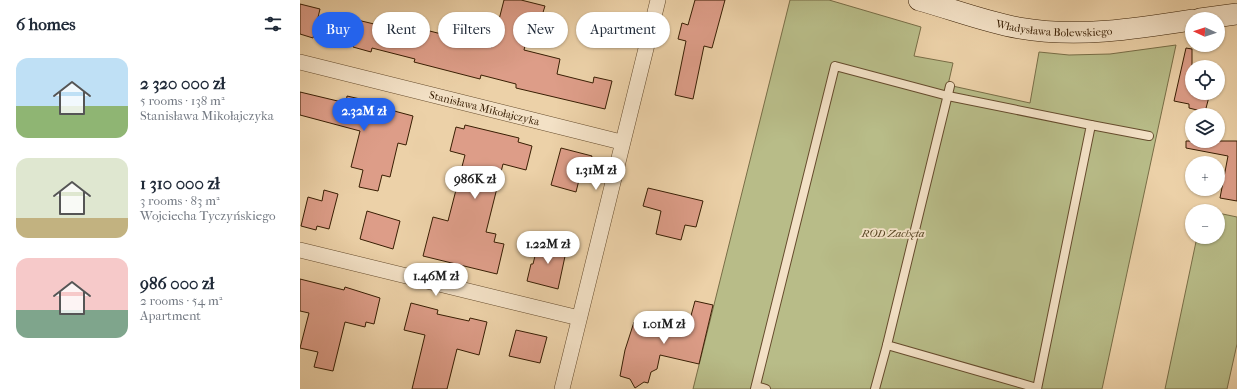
<!DOCTYPE html>
<meta charset="utf-8">
<style>
:root{--surface:#fff;--page:#f2f2f3;--text:#1f2937;--muted:#747a83;--accent:#2563eb}
body{margin:0;font-family:"IM FELL French Canon",serif;background:var(--page);color:var(--text);height:100vh;display:flex;flex-direction:column;font-size:15px;white-space:nowrap}
*{box-sizing:border-box;margin:0}
p{font-size:13px;color:var(--muted)}
.icon{flex:none;width:22px;height:22px;fill:none;stroke:currentColor;stroke-width:2;stroke-linecap:round;stroke-linejoin:round}
.map{position:relative;flex:1;overflow:hidden}
.drawer{display:flex;flex-direction:column;background:var(--surface);width:300px}
.drawer>*{flex:none}
.hud{position:absolute;left:12px;top:12px;width:380px;height:36px;display:flex;gap:8px}
.needle{width:26px;rotate:273deg}
.fabs{position:absolute;left:885px;top:12px;display:grid;gap:8px}
.fabs a{display:grid;place-items:center;width:40px;height:40px;border-radius:50%;background:var(--surface);box-shadow:0 1px 3px #0004;font-size:20px}
.price{position:absolute;translate:-50% -34px;padding:0 9px;border-radius:14px;background:#fff;color:#222;font-size:13px;line-height:26px;filter:drop-shadow(0 1px 2px #0008)}
.price::after{content:'';position:absolute;left:50%;top:24px;width:12px;height:9px;margin-left:-6px;background:inherit;clip-path:polygon(0 0,100% 0,50% 100%)}
.price.current{background:var(--accent);color:#fff}
ul{padding:0;list-style:none}
li{display:flex;align-items:center;gap:12px;height:100px;padding:0 16px}
li span{display:grid;place-items:center;flex:none;width:112px;height:80px;border-radius:12px;color:#555}
li>.icon{margin-inline-start:auto}
span .icon{width:48px;height:48px;fill:#fffc;stroke-width:1}
li b{font-size:17px}
h2{display:flex;justify-content:space-between;align-items:center;height:48px;padding:0 16px;font-size:17px}
.chip{padding:0 14px;border-radius:18px;background:var(--surface);box-shadow:0 1px 3px #0004;font-size:14px;line-height:36px}
.chip.current{background:var(--accent);color:#fff}
main{display:flex;flex:1;min-height:0}
.map>svg:first-child{display:block}
.green{fill:#b8bc88;stroke:#786d46}
.building{fill:#dd9d88;stroke:#381e03}
.lines{fill:none;stroke-linecap:round;stroke-linejoin:round}
.lane-casing{stroke:#654b2c;stroke-width:10}
.street-casing{stroke:#654b2c;stroke-width:16}
.secondary-casing{stroke:#381e03;stroke-width:22}
.lane{stroke:#f3e1c6;stroke-width:8}
.street{stroke:#f3e1c6;stroke-width:15}
.secondary{stroke:#f3e1c6;stroke-width:21}
.labels{text-anchor:middle;stroke-width:3.5;stroke-linejoin:round;paint-order:stroke}
.street-label{font-size:11px;fill:#381e03;stroke:#f3e1c6}
.park-label{font-size:11px;font-style:italic;fill:#584624;stroke:#f3e1c6}
</style>
<main>
<section class="drawer">
<h2>6 homes<svg class="icon" aria-label="filters" viewBox="0 0 24 24"><path d="M4 7h16M4 17h16"/><circle cx="9" cy="7" r="2"/><circle cx="15" cy="17" r="2"/></svg></h2>
<ul>
<li><span style="background:linear-gradient(#bfe0f5 60%,#8fb573 0)"><svg class="icon" aria-label="home" viewBox="0 0 24 24"><path d="M3 11l9-7 9 7M6 9v11h12V9"/></svg></span><div><b>2 320 000 zł</b><p>5 rooms · 138 m²</p><p>Stanisława Mikołajczyka</p></div></li>
<li><span style="background:linear-gradient(#dfe7d0 75%,#c2b280 0)"><svg class="icon" aria-label="home" viewBox="0 0 24 24"><path d="M3 11l9-7 9 7M6 9v11h12V9"/></svg></span><div><b>1 310 000 zł</b><p>3 rooms · 83 m²</p><p>Wojciecha Tyczyńskiego</p></div></li>
<li><span style="background:linear-gradient(#f6c9c9 65%,#7fa58c 0)"><svg class="icon" aria-label="home" viewBox="0 0 24 24"><path d="M3 11l9-7 9 7M6 9v11h12V9"/></svg></span><div><b>986 000 zł</b><p>2 rooms · 54 m²</p><p>Apartment</p></div></li>
</ul>
</section>
<div class="map">
<svg width="937" height="389" viewBox="0 0 937 389">
<rect width="100%" height="100%" fill="#ecd1a8"/>
<filter id="stains"><feTurbulence type="fractalNoise" baseFrequency=".005" numOctaves="4"/><feColorMatrix values="0 0 0 0 .2 0 0 0 0 .09 0 0 0 0 .02 0 0 0 .5 -.17"/></filter>
<radialGradient id="worn" r=".72"><stop offset=".6" stop-color="#630" stop-opacity="0"/><stop offset="1" stop-color="#630" stop-opacity=".3"/></radialGradient>
<g class="green">
<path d="M490,0h39l92,27 -7,29 39,7 -5,22 82,18 9,-51 30,3 41,-1 66,-9 -74,344h-409z"/>
<path d="M918,213l19,4v127l-10,45h-62l32,-152h21z"/>
</g>
<g class="building">
<path d="M204,0h17l24,6 -5,16 -9,-2 -7,30 36,9 -3,15 36,9 1,-6 18,4 -7,28 -89,-21v-4l-35,-9 -1,4 -66,-17 1,-3 -43,-11 -1,4 -18,-5 1,-3 -11,-3 6,-23 67,16 2,-6 74,19z"/>
<path d="M395,0h30l-13,48 -8,-2 -11,53 -18,-4 11,-54 -8,-2 4,-16 6,2z"/>
<path d="M0,4l20,5 -7,29 -13,-4z"/>
<path d="M886,48l6,1v44h18l-5,19 -16,-4v-4l-15,-3z"/>
<path d="M0,92l46,11 1,-7 22,5 -1,3 45,12 -7,29 -8,-2 -8,34 -8,-2 -4,16 -19,-4 4,-17 -12,-3 9,-36 -60,-16z"/>
<path d="M165,125l54,13 -1,4 14,4 -6,24 -23,-6 -17,68 10,2 -2,8 10,2 -7,30 -74,-18 10,-39 15,4 17,-66 -15,-4 6,-24 8,2z"/>
<path d="M886,141h51v60l-17,-3 8,-42 -42,-8z"/>
<path d="M261,148l31,8 -5,17 -6,-1 -5,20 -25,-7z"/>
<path d="M348,188l55,13 -7,26 -11,-2 -4,15 -25,-6 5,-23 -18,-5z"/>
<path d="M24,190l14,4 -9,35 -12,-3 -1,4 -15,-4 7,-29 14,4z"/>
<path d="M67,211l33,10 -7,28 -33,-10z"/>
<path d="M239,240l28,7 -9,42 -31,-8 4,-17h2z"/>
<path d="M0,279l44,11 1,-3 35,11 -6,26 -8,-2 -1,5 -20,-5 -12,49 -19,-4 4,-15 -18,-4 9,-35 -9,-2z"/>
<path d="M395,301l18,4 -14,59 -39,-9 -3,14 -6,3 -3,11 -4,-1 -9,6 -5,-9 -10,-3 5,-26 9,-28 52,12z"/>
<path d="M111,303l27,7 -1,4 32,7 1,-3 17,4 -8,33 -22,-6 -10,40h-35l13,-54 -21,-5z"/>
<path d="M216,330l31,7 -7,26 -31,-7z"/>
</g>
<g class="lines">
<defs>
<g id="lane">
<path d="M650,86l-63,259 150,43"/>
<path d="M791,125l58,11"/>
<path d="M456,386l10,3"/>
<path d="M455,389l80,-323 113,30 143,29 -54,264"/>
<path d="M575,389l12,-44"/>
</g>
<g id="street">
<path id="s1" d="M0,62l321,80"/>
<path d="M0,250l279,68"/>
<path d="M262,389l96,-389"/>
</g>
<g id="secondary">
<path id="s2" d="M619,0c33,9 66,22 100,28 58,10 116,1 173,-8"/>
<path d="M900,19l37,-5"/>
</g>
</defs>
<use href="#lane" class="lane-casing"/>
<use href="#street" class="street-casing"/>
<use href="#secondary" class="secondary-casing"/>
<use href="#lane" class="lane"/>
<use href="#street" class="street"/>
<use href="#secondary" class="secondary"/>
</g>
<g class="labels">
<g class="street-label">
<text dy="4" stroke="none"><textPath href="#s2" startOffset="139">Władysława Bolewskiego</textPath></text>
<text dy="4" stroke="none"><textPath href="#s1" startOffset="190">Stanisława Mikołajczyka</textPath></text>
</g>
<g class="park-label">
<text x="593" y="237">ROD Zachęta</text>
</g>
</g>
<rect width="100%" height="100%" filter="url(#stains)"/>
<rect width="100%" height="100%" fill="url(#worn)"/>
</svg>
<div class="fabs">
<a><svg class="needle" viewBox="-14 -14 28 28"><path d="M0-13l5 13h-10z" fill="#e53935"/><path d="M0 13l5-13h-10z" fill="#747a83"/></svg></a>
<a><svg class="icon" aria-label="locate" viewBox="0 0 24 24"><circle cx="12" cy="12" r="6"/><path d="M12 2v4M12 18v4M2 12h4M18 12h4"/></svg></a>
<a><svg class="icon" aria-label="layers" viewBox="0 0 24 24"><path d="M12 4l9 5-9 5-9-5zM3 14l9 5 9-5"/></svg></a>
<a>+</a>
<a>−</a>
</div>
<b class="price current" style="left:64px;top:132px">2.32M zł</b>
<b class="price" style="left:296px;top:191px">1.31M zł</b>
<b class="price" style="left:175px;top:200px">986K zł</b>
<b class="price" style="left:248px;top:265px">1.22M zł</b>
<b class="price" style="left:136px;top:297px">1.46M zł</b>
<b class="price" style="left:364px;top:345px">1.01M zł</b>
<div class="hud">
<a class="chip current">Buy</a>
<a class="chip">Rent</a>
<a class="chip">Filters</a>
<a class="chip">New</a>
<a class="chip">Apartment</a>
</div>
</div>
</main>
